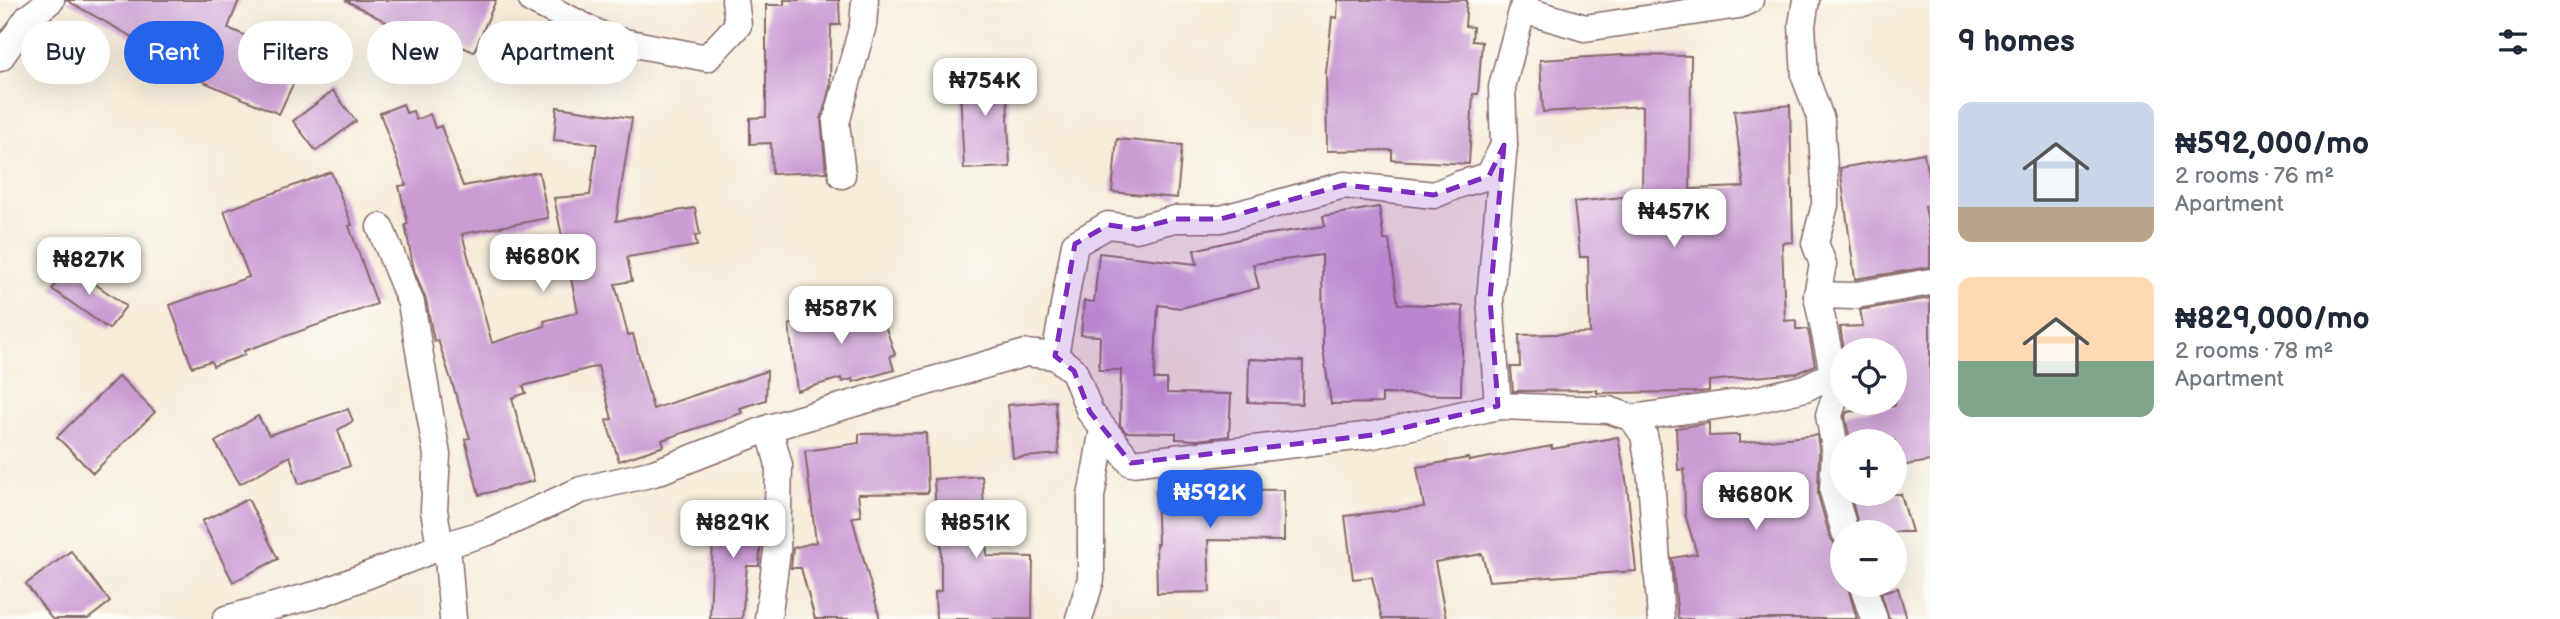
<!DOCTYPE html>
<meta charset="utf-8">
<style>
:root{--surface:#fff;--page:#f2f2f3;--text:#1f2937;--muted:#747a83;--accent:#2563eb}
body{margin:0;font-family:"Balsamiq Sans",sans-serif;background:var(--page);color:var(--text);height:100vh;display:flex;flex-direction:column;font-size:26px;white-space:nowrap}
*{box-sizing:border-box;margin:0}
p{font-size:23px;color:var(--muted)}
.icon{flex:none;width:38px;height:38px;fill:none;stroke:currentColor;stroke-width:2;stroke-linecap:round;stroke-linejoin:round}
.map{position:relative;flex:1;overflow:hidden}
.details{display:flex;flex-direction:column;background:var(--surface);width:630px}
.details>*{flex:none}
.guide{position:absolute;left:21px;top:21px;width:665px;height:63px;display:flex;gap:14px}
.controls{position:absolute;left:1830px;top:338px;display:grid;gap:14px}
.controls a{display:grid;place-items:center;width:77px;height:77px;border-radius:50%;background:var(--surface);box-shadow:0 7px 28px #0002;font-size:35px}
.price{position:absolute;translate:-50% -60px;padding:0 16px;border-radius:14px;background:#fff;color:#222;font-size:23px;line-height:46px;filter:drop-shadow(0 2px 4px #0008)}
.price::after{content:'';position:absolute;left:50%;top:42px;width:21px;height:16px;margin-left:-10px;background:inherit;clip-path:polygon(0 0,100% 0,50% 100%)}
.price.active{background:var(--accent);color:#fff}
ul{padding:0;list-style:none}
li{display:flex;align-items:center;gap:21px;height:175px;padding:0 28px}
li span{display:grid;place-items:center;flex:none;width:196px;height:140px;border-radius:14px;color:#555}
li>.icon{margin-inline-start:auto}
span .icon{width:84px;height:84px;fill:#fffc;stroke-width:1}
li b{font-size:30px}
h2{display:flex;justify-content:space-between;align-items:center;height:84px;padding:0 28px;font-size:30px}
.tag{padding:0 24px;border-radius:32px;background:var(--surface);box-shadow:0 7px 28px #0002;font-size:24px;line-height:63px}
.tag.active{background:var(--accent);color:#fff}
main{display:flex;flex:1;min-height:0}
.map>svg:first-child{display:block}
.building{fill:#cb9bd4}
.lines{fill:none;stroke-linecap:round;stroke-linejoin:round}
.minor-casing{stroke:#866768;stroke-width:29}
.minor{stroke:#fff;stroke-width:26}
.marked{fill:#7b2cbf;fill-opacity:0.2;stroke:#7b2cbf;stroke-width:5;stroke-dasharray:14 9;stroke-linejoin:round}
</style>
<main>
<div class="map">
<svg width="1930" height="619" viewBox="0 0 1930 619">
<rect width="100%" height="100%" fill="#fdfcf7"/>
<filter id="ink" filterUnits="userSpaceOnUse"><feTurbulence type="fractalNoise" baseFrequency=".0143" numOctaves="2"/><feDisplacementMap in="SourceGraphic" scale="14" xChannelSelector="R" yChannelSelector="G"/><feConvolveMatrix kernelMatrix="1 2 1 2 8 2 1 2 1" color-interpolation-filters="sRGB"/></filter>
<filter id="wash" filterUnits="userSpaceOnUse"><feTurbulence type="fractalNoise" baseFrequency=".00686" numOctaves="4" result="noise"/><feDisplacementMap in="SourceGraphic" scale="28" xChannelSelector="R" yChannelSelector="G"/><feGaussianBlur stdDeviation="1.57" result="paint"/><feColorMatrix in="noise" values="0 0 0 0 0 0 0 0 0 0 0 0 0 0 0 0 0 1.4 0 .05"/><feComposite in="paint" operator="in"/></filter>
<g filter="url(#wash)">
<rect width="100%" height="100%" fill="#f6ecd9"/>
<g id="blocks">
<g class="building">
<path d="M66,0h173l-11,28 21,9 -1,3 54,25 -23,49 -115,-49 4,-8z"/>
<path d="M345,0h151l-22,52 -69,-29 -4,7z"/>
<path d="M784,0h55l1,25h-9l-1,62 -9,32 5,53 -54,2 -1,-31 -21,1v-26l16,-1v-112h18z"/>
<path d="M1338,0h129l-2,26 8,1 -1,14 10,1 -4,52h-5l-4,70 -77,-4v-10l-65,1 -1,-78 6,-56 5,1z"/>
<path d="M1624,55l67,1 -1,133 54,-2 -10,-76 56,-6 3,137 -11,1 3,78 11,-1v9h12l7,36 -17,8 -89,8v10l-10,1 -102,1v-3l-84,1 -2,-24h9l-1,-32 71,-2 -2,-76h-8l-6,-55 68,-7 1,-89 -100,6 -3,-52z"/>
<path d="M1006,67l4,100 -46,2 -5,-100z"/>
<path d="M333,91l23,30 -40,30 -23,-30z"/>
<path d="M403,104l3,9 7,-2 3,9 14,-6 5,14 6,-2 22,60 76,-14 9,46 -86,16 30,109 53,-17 -1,-5 34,-9 -24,-114 36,-3 7,-51 -43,-4 3,-33 75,11 -16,103 79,-13 5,27 -5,1 2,10 -70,11 5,24 -17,3 13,51 5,-1 20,75 114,-38 -1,29 -26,8 2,5 -80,27 2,6 -45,15 -13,-41 6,-1 -14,-53 -75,20 3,7 -14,5 22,83 -55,14 -14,-56 5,-1 -32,-98 -4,1 -8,-41 -12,-30 -9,-45 3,-1 -9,-38 7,-1 -26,-72z"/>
<path d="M1117,139l65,6 -5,53 -65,-6z"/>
<path d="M1924,153l6,32v21h-5l5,32v29l-75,12 -15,-111z"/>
<path d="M331,172l21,53 -3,1 28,78 -133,47 1,4 -32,11 -2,-5 -19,6 -22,-62 79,-28 -25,-66z"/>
<path d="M1379,207l5,33h5l9,64 65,2 -2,89 -79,-1v9l-51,1 -8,-55 -1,-94 -69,9 6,24 -78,20 -23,-3 -4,74h13v14l64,1 -2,42 -32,4 -21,-1v-6l-50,-1 -6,-7 1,-55h-22l1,-34 -19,-1 3,-34 10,1 5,-49 98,11 -3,-14 55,-13 76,-11 -2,-10z"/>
<path d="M69,265l57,41 -17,23 -57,-40z"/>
<path d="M875,298l20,56 -5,2 4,14 -41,12 -1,-3 -10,3 -1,-4 -44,13 -8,-66z"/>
<path d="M1930,298v163l-35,6v-26h-45l-5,-25 2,-4 48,-6v-56h-51l-4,-23 23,-1 -3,-16z"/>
<path d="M1249,359l54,2 -1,43 -54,-2z"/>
<path d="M119,376l36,36 -62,61 -36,-36z"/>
<path d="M1055,401l4,53 -46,4 -5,-53z"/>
<path d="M348,409l5,12 -15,9 12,36 -51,18 -9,-28 -50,28 -25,-42 43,-26 11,19z"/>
<path d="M1709,423v13l30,-1v8l78,-8 2,14 -1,46 12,42 5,7 8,3v37h4l10,35h-179l-6,-61 25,-4 -12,-40 -1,-45 -6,1 -2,-42z"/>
<path d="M926,433l2,60 -70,1 3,22 -9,1 28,102h-65l-14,-51h-10l2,-20 23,-6 -11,-91 54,-8v-9z"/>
<path d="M1618,437l9,48 9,86 -147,10 -7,-27 -47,8 11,57h-64l-10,-42 -19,2 -8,-63 79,-9 -7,-40 51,-9 1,3 83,-15v3z"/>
<path d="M982,476l5,80 46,1 -1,62h-96l-1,-27 6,-1v-48h-3l-4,-64z"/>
<path d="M1210,489l74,1v51l-76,-1 2,52 -53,1 -1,-49h2l-2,-52z"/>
<path d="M1850,494h51l11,38h-52z"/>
<path d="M248,499l30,60 -45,23 -31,-61z"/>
<path d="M714,510l45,2 -1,8h4l-3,46h-12l-5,53h-32z"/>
<path d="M71,551l39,51 -22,17h-36l-26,-35z"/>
<path d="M1898,588l9,31h-18l-8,-27z"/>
</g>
</g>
</g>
<g filter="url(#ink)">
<use href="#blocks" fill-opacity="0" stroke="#866768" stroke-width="2"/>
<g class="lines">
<defs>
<g id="minor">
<path d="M532,0l77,39 98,19 31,-33 -3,-25"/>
<path d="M1806,0l-4,25 3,52 16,43 4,64v21l-10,38 8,21 -6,31 20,97 -8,23 6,33 -2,43 12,41"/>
<path d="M1524,10l61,18 154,-23 11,-5"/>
<path d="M0,58l28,-40 23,-18"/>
<path d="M842,175l-6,-52 27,-98 2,-25"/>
<path d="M380,227l31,76 26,152 -3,55 6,37"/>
<path d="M1817,295l34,1 79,-14"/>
<path d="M1055,356l20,-112 33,-19 28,4 39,-10h46l123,-34 90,10 26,-11 29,-8 15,-31"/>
<path d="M1498,406l-8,-107 14,-154 -2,-58 23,-87"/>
<path d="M1632,418l12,17 7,43 10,141"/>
<path d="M447,545l6,74"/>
<path d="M1862,584l12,35"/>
<path d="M226,619l96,-26 118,-46 48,-15 93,-42 73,-17 115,-45 257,-75 29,3 19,15 16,41 41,51 242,-28 125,-29 111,4 23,8 118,-17 55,-13 30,-15"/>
<path d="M768,619l9,-68 2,-86 -10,-37"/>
<path d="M1079,619l12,-40v-82l12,-68"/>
</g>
</defs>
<use href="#minor" class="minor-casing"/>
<use href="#minor" class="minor"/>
</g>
</g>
<path class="marked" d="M1504,145l-14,154 8,107 -125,29 -242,28 -41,-51 -16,-41 -19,-15 20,-112 33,-19 28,4 39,-10h46l123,-34 90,10 55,-19z"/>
</svg>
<div class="controls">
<a><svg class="icon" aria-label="locate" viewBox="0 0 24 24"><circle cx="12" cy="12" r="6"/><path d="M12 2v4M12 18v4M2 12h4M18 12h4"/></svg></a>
<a>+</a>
<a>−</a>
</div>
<b class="price" style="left:985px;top:118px">₦754K</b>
<b class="price" style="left:1674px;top:249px">₦457K</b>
<b class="price" style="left:543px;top:294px">₦680K</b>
<b class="price" style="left:89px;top:297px">₦827K</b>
<b class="price" style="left:841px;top:346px">₦587K</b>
<b class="price active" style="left:1210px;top:530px">₦592K</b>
<b class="price" style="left:1756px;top:532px">₦680K</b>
<b class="price" style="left:733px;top:560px">₦829K</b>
<b class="price" style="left:976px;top:560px">₦851K</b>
<div class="guide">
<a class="tag">Buy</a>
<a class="tag active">Rent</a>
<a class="tag">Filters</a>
<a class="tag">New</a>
<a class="tag">Apartment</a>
</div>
</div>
<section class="details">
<h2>9 homes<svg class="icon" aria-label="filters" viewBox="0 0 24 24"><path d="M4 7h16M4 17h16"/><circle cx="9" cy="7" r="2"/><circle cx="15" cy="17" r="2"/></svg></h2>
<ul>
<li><span style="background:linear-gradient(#c9d6e8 75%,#b9a48a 0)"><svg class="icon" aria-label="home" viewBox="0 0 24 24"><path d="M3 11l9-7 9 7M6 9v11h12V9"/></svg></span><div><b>₦592,000/mo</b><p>2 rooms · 76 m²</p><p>Apartment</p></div></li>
<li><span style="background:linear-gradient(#ffd9b3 60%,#7fa58c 0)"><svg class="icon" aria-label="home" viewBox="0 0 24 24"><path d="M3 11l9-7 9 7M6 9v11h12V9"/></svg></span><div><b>₦829,000/mo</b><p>2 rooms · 78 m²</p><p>Apartment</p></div></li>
</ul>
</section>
</main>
